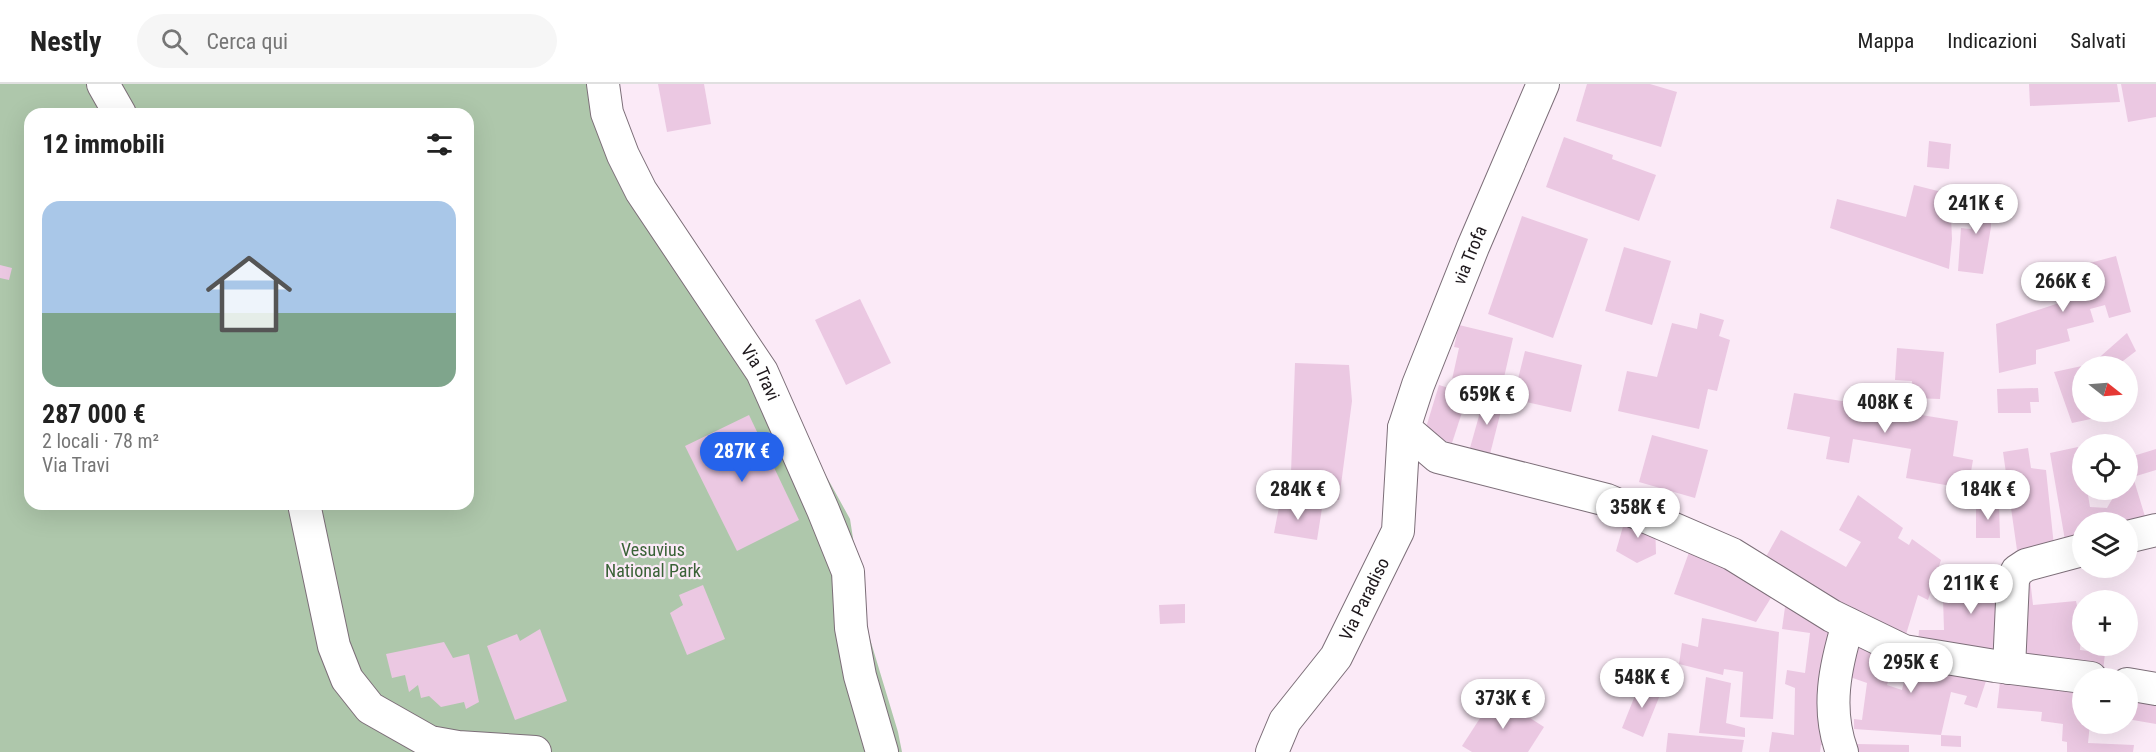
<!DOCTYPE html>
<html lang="it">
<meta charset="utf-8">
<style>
:root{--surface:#fff;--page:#f6f6f6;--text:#222;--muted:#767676;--line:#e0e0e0;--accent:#2563eb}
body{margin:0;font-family:"Roboto Condensed",sans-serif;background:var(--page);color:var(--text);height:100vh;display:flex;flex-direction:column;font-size:22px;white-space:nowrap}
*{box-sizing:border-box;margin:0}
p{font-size:20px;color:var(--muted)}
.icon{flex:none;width:33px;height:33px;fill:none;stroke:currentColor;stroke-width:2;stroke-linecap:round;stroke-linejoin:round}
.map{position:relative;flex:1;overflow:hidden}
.drawer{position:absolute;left:24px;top:24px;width:450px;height:402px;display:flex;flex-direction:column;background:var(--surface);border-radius:18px;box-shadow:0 6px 24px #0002}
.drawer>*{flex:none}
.needle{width:39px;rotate:107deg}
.controls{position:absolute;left:2072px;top:272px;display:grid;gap:12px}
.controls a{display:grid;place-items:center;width:66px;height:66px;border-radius:50%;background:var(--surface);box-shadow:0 6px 24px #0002;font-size:30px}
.price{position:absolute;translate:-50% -51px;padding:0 14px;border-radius:21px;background:#fff;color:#222;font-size:20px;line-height:39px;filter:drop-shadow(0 2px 3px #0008)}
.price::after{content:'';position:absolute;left:50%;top:36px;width:18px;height:14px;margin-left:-9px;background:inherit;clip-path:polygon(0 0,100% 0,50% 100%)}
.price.selected{background:var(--accent);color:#fff}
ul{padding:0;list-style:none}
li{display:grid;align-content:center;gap:12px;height:318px;padding:0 18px}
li+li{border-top:2px solid var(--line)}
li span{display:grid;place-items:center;height:186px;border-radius:18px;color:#555}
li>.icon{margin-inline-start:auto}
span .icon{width:108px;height:108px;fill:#fffc;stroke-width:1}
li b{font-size:26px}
h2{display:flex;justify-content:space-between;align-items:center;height:72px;padding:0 18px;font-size:26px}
header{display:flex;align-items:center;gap:36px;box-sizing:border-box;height:84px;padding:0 30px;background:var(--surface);border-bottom:2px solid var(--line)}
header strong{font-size:28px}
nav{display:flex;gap:33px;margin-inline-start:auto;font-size:21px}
.search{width:420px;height:54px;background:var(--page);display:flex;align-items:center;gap:15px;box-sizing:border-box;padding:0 21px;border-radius:33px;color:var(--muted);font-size:22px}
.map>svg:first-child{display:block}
.green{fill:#aec7ab;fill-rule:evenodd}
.building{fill:#ebc8e2}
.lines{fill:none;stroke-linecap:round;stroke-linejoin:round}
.minor-casing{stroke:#7c6e78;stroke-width:34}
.minor{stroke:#fff;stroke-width:32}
.labels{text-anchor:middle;stroke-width:4.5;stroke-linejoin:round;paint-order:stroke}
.street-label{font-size:18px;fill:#1e181c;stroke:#fbeaf7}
.park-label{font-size:18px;fill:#3a6237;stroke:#fbeaf7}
</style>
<header>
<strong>Nestly</strong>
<div class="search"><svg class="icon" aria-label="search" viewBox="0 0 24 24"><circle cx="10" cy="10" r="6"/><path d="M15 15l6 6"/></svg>Cerca qui</div>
<nav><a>Mappa</a><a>Indicazioni</a><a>Salvati</a></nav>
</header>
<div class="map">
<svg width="2156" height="668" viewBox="0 0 2156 668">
<rect width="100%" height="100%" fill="#fbeaf7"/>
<path class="green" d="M0,0h607l7,59 131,186 105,190 17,110 31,103 4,20h-902zM30,30h438v390h-438z"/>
<g class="building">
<path d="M658,0h46l7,40 -44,8z"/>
<path d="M1587,0h63l27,8 -16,55 -85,-26z"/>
<path d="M2029,0h88l3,18 -90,4z"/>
<path d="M2121,0h35v33l-28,5z"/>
<path d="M1564,53l49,18 -1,4 44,16 -17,46 -93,-34z"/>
<path d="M1929,57l22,3 -2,25 -22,-2z"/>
<path d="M1914,101l36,9 2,45 -3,30 -119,-41 7,-29 69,18z"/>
<path d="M1991,107v36l-8,47 -25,-3 3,-43 10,1 -1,-37z"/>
<path d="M1522,132l66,23 -35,99 -65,-24z"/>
<path d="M1624,163l47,14 -19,64 -47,-14z"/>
<path d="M2116,172l15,56 -22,6 -4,-13 -15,4 4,13 -27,7 3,12 -34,9v14l-37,9 -3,-49 69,-23 -9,-29z"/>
<path d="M0,181l12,3 -3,12 -9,-2z"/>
<path d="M860,215l31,64 -45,22 -31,-65z"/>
<path d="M1700,229l24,7 -5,16 11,4 -13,51 -9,-2 -9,40 -81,-18 9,-40 30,6 15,-54 25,6z"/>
<path d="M1459,241l54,13 -13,57 -49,-11 8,-36 -5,-1z"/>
<path d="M2127,249l9,18 -17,13 1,2h-35l8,-3z"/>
<path d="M1897,264l47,4 -4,47 -29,-1 1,-17 -17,-1z"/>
<path d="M1525,267l57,14 -11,47 -58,-13z"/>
<path d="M1295,279l54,2 3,36 -13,99 -36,-1 1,-26h-13z"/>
<path d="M2082,282v45h18v6l-28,6 -18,-51z"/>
<path d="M1439,301l29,9 -16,49 -28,-9z"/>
<path d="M1868,301l17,2 -2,13 15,3 -1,8 61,10 -5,35 20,4 -5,29 -62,-11 5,-29 -58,-10 -4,24 -23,-4 4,-22 -43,-8 7,-36 71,12z"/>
<path d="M2038,304l1,14h-9l1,11h-33l-1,-24z"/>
<path d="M1484,314l19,5 -13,51 -20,-6z"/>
<path d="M749,331l50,105 -62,31 -52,-105z"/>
<path d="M1652,351l56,15 -13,48 -56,-16z"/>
<path d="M2078,363l4,19v23h5l3,18 17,1 11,-19h9v-31l29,-9v21l-23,7 14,46 -65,-1v19l-16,5 -16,-93z"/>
<path d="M2028,364l3,20 15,2 8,76 -37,4 -14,-98z"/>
<path d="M1858,411l45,33 -5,10 11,7 3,-6 29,21 -13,40 -10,-5 -14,46 -141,-79 18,-32 65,37 15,-25 -22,-12z"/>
<path d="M1280,418l42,6 -5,32 -43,-7z"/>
<path d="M1976,419l23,1 1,34h-24z"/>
<path d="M1626,432l29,6 1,32 -19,9 -21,-12z"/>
<path d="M1692,460l85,44 -21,34 -82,-28z"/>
<path d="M1954,485l54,7 -9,83 -81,-15 1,-14h25l-1,-32z"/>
<path d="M2030,495l3,26 43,-4 5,23 -1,26 25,3 -2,19 -81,-10 -3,-74z"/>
<path d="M703,501l22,54 -38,16 -17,-42 13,-8 -4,-10z"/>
<path d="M1786,516l51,19 5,129 -21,-3 -1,7h-51l3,-20 22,3 1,-47 -10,-4 2,-14 18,3 5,-40 -28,-4z"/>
<path d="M1185,520v19l-25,1 -1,-19z"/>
<path d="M1702,534l77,14 -6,87 -33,-2 3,-45 -19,-3 -1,6 -44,-11 3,-21 16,4z"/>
<path d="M540,545l27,72 -52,19 -28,-74 30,-12 3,7z"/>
<path d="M444,558l9,16 16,-4 10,48 -13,7 -2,-7 -23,5 -12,-11 -8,2 -3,-13 -9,7 -4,-17 -13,3 -6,-24z"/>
<path d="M1850,558l46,12 -9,31 15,5 8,-32 78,17 -11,33 -13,-4 3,-8 -16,-4 -10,43 20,1v11l-20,-1v-11l-87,-6v-10l8,1 5,-37 -17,-6z"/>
<path d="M2001,589l81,8v42h8l-2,20 46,2 -1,7h-66v-10l-5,-1 1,-17 -22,-3 1,-9 -45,-4z"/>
<path d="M1706,593l25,6 -5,40 19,5v9l-46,-4z"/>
<path d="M1640,599l22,7 -19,47 -21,-9z"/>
<path d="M2127,602l29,4v34l-29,-5z"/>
<path d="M1495,611l49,32 -16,25h-56l-10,-6z"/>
<path d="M1668,649l76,7 -2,12h-76z"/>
<path d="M1857,660l52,1v7h-51z"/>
</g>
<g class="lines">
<defs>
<g id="minor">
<path d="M103,0l17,30"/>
<path id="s1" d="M603,0l4,29 16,42 18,36 121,181 61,138 25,62 3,56 9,48 22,76"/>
<path d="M1404,344l34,29 169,43 125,54 100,62 72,35 91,15 96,12"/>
<path d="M304,420l30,142 13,33 23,29 60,34 28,5 77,5"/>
<path d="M2127,453l29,-7"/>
<path d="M2009,584l4,-88 4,-9 9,-6 56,-15"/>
<path d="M2127,600l29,5"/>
<path id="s2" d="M1272,668l13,-31 51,-64 62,-126 6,-103 14,-43 55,-138 70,-163"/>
<path d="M1842,668c-16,-43 -7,-85 6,-128"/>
</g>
</defs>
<use href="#minor" class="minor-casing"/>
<use href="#minor" class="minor"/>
</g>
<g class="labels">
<g class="street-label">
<text dy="6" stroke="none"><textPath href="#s2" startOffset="544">via Trofa</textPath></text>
<text dy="6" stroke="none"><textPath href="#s1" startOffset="332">Via Travi</textPath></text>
<text dy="6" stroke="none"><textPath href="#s2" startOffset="180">Via Paradiso</textPath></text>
</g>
<g class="park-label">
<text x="653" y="472">Vesuvius<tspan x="653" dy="21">National Park</tspan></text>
</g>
</g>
</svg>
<div class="controls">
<a><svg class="needle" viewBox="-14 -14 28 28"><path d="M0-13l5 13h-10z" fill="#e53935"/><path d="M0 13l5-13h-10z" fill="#767676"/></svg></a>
<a><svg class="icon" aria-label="locate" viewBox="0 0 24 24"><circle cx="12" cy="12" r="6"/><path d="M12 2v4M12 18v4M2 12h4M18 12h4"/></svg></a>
<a><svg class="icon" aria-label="layers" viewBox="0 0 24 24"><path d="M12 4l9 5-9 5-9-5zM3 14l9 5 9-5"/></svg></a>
<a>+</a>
<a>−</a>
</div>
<b class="price" style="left:1976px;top:151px">241K €</b>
<b class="price" style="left:2063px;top:229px">266K €</b>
<b class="price" style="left:1487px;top:342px">659K €</b>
<b class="price" style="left:1885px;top:350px">408K €</b>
<b class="price selected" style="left:742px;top:399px">287K €</b>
<b class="price" style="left:1298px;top:437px">284K €</b>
<b class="price" style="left:1988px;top:437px">184K €</b>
<b class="price" style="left:1638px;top:455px">358K €</b>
<b class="price" style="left:1971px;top:531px">211K €</b>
<b class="price" style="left:1911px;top:610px">295K €</b>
<b class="price" style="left:1642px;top:625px">548K €</b>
<b class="price" style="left:1503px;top:646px">373K €</b>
<section class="drawer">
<h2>12 immobili<svg class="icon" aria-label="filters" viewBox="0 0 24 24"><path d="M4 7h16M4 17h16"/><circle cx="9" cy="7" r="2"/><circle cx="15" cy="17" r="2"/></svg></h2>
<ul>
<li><span style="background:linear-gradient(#a9c7e8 60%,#7fa58c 0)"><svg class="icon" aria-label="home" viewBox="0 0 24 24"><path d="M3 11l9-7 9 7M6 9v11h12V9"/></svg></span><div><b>287 000 €</b><p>2 locali · 78 m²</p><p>Via Travi</p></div></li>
</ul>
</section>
</div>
